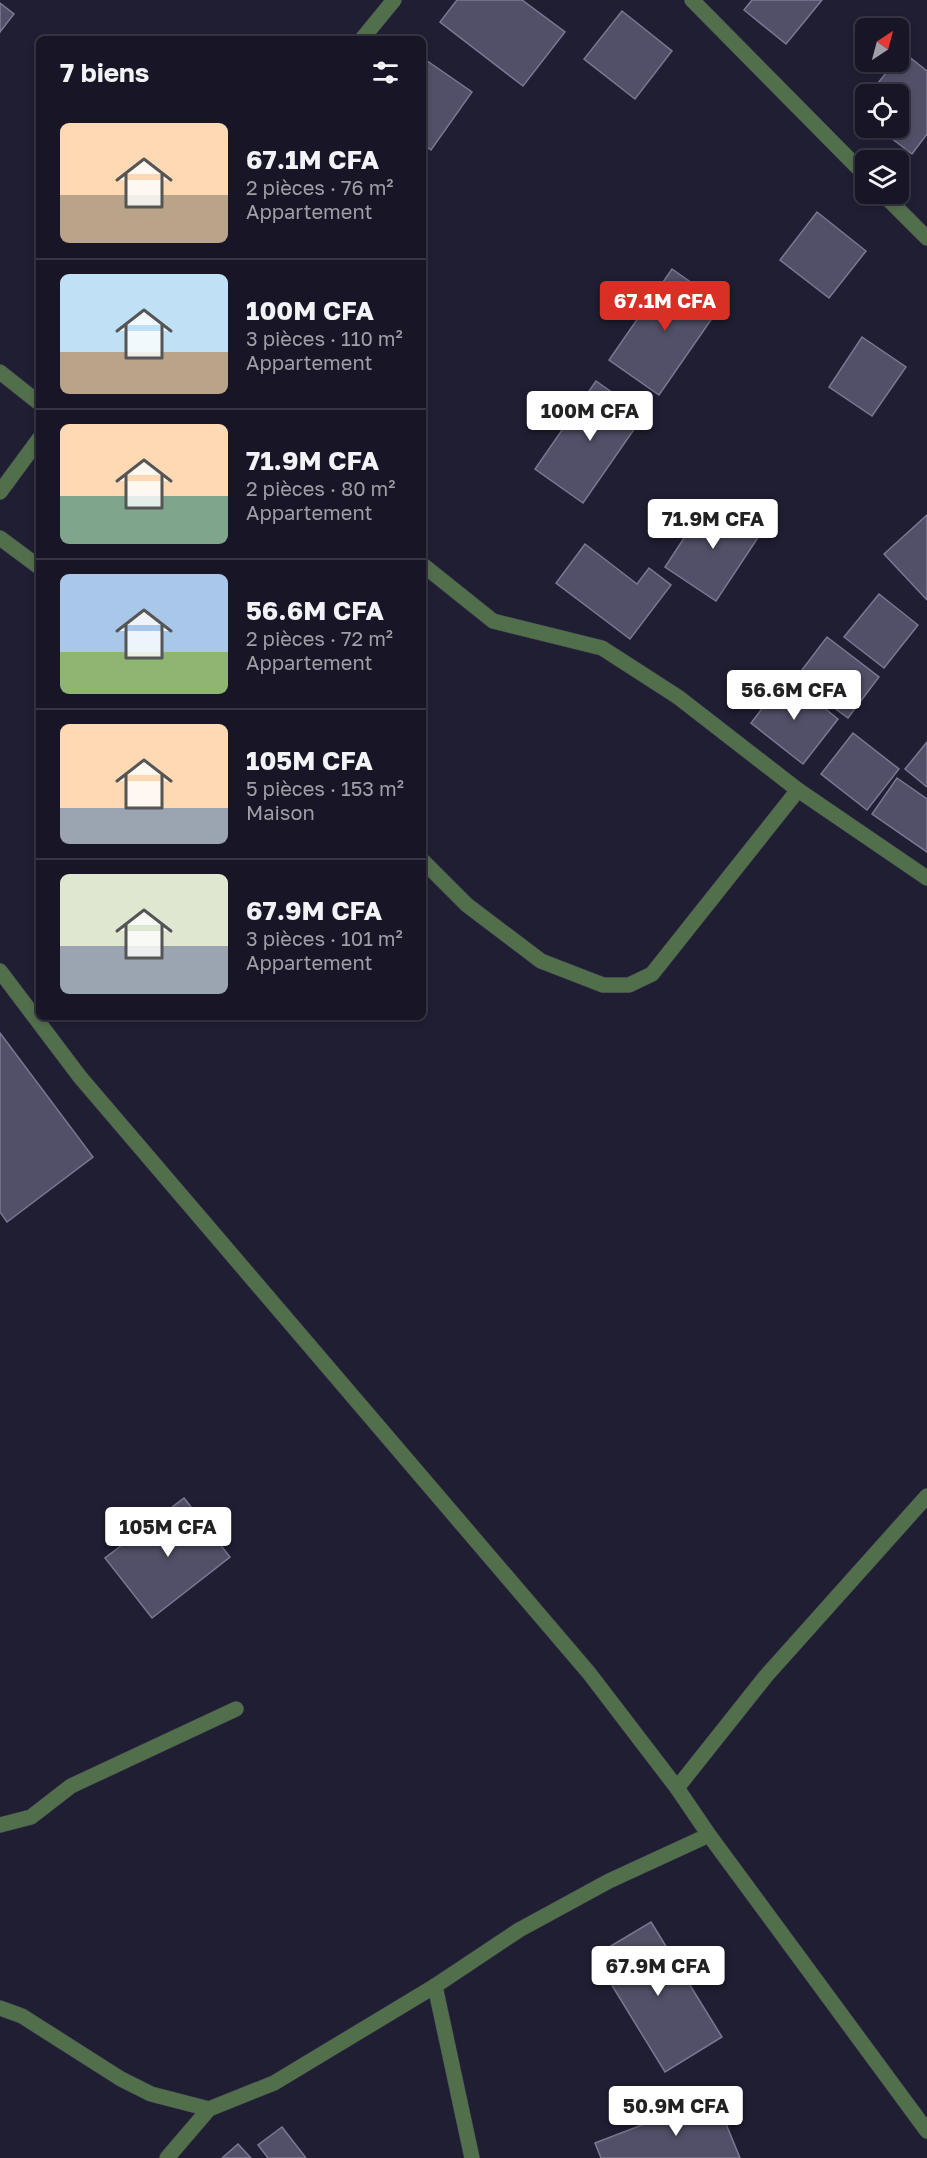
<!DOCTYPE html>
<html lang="fr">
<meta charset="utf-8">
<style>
:root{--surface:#181626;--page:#211f2e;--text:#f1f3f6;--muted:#9f9fa7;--line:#363543;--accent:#d93025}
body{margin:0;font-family:"Golos Text",sans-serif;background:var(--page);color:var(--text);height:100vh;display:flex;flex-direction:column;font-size:22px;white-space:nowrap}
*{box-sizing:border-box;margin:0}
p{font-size:20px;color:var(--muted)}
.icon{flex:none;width:33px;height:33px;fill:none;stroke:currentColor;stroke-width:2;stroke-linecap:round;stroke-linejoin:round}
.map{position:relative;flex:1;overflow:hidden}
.panel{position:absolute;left:36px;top:36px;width:390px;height:984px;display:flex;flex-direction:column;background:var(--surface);border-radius:9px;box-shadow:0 3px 9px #0003,0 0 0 2px var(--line)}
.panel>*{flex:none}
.needle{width:39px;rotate:36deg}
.fabs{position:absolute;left:855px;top:18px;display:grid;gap:12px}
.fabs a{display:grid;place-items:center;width:54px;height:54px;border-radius:9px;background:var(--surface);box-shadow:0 3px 9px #0003,0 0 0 2px var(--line);font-size:30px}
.price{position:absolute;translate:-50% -51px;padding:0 14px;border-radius:6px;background:#fff;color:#222;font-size:20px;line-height:39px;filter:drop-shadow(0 2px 3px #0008)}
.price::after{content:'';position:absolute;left:50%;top:36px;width:18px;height:14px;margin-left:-9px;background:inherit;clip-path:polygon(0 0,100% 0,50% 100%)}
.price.on{background:var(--accent);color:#fff}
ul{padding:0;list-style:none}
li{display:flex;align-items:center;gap:18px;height:150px;padding:0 24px}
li+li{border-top:2px solid var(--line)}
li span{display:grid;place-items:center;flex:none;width:168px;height:120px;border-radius:9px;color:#555}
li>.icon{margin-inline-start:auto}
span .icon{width:72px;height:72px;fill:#fffc;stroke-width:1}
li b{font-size:26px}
h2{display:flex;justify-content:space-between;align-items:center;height:72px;padding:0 24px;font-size:26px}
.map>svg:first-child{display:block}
.building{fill:#525068;stroke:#7a7892;stroke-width:1.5}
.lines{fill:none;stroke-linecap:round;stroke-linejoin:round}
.minor-casing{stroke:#3d3b4f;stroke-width:16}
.minor{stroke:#526f4c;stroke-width:15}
</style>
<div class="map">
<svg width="927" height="2158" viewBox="0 0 927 2158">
<rect width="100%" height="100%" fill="#201e33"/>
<g class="building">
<path d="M457,0h65l43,32 -42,54 -83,-64z"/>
<path d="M752,0h70l-36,44 -42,-34z"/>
<path d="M0,3l14,11 -14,18z"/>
<path d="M622,11l50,40 -37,48 -51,-40z"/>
<path d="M903,52l24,19v63l-15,20 -34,-26h20v-34h-29l26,-32h3v-5z"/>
<path d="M423,58l49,34 -41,58 -8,-6z"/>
<path d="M866,99v18l-10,-7z"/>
<path d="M817,212l49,39 -37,47 -49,-38z"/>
<path d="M672,269l50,35 -63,91 -50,-35z"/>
<path d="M862,337l44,30 -34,49 -43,-29z"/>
<path d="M596,381l48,34 -61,88 -48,-34z"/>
<path d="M709,500l52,33 -45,68 -51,-34z"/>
<path d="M927,515v85l-43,-46z"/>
<path d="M585,544l52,40 12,-16 22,17 -41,54 -74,-56z"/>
<path d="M879,594l39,31 -34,43 -40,-31z"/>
<path d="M827,637l52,40 -31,41 -53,-39z"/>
<path d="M786,677l52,42 -35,45 -52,-41z"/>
<path d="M853,733l46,36 -32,41 -46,-36z"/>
<path d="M927,742v45l-22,-18z"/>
<path d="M897,778l30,21v53l-55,-38z"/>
<path d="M0,1033l93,124 -86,65 -7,-10z"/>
<path d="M184,1498l46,59 -78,61 -47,-60z"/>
<path d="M651,1922l71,115 -57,35 -71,-116z"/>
<path d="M715,2097l25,61h-139l-6,-15z"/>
<path d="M282,2127l24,31h-38l-10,-13z"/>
<path d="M238,2144l13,14h-29z"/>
</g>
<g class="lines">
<defs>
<g id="minor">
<path d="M692,0l174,176"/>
<path d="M362,39l32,-39"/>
<path d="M883,194l44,44"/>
<path d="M0,372l39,31"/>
<path d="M0,492l39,-53"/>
<path d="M0,538l39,29"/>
<path d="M423,565l70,56 109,27 76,49 120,93 129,88"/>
<path d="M423,861l44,44 74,56 62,24h26l23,-11 146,-184"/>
<path d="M0,971l80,106 509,596 88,115 32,47 218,296"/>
<path d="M677,1788l89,-112 161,-180"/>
<path d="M0,1825l31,-8 40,-31 165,-77"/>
<path d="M0,2008l22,8 99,63 30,15 58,15 65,-26 161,-97"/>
<path d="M167,2158l42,-49"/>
<path d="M472,2158l-37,-172 84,-56 90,-49 100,-46"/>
</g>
</defs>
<use href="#minor" class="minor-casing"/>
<use href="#minor" class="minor"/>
</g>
</svg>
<div class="fabs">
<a><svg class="needle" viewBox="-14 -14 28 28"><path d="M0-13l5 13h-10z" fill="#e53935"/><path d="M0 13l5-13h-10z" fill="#9f9fa7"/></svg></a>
<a><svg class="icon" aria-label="locate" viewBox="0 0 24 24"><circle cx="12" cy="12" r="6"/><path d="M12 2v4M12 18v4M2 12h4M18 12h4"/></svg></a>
<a><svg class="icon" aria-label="layers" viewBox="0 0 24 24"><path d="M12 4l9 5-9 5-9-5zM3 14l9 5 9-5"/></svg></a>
</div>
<b class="price on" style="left:665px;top:332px">67.1M CFA</b>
<b class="price" style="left:590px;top:442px">100M CFA</b>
<b class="price" style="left:713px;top:550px">71.9M CFA</b>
<b class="price" style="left:794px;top:721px">56.6M CFA</b>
<b class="price" style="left:168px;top:1558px">105M CFA</b>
<b class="price" style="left:658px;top:1997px">67.9M CFA</b>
<b class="price" style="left:676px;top:2137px">50.9M CFA</b>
<section class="panel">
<h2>7 biens<svg class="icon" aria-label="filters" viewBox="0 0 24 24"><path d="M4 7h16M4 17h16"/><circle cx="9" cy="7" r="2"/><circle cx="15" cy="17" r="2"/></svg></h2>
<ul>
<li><span style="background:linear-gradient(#ffd9b3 60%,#b9a48a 0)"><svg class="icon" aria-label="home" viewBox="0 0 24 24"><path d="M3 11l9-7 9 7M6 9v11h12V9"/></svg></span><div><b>67.1M CFA</b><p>2 pièces · 76 m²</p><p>Appartement</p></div></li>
<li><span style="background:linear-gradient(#bfe0f5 65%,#b9a48a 0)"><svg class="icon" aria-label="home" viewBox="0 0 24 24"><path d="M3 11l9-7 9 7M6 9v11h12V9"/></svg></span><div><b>100M CFA</b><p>3 pièces · 110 m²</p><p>Appartement</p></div></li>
<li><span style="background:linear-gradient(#ffd9b3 60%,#7fa58c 0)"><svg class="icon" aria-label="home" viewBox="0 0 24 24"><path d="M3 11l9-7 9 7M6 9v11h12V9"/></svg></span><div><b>71.9M CFA</b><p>2 pièces · 80 m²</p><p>Appartement</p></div></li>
<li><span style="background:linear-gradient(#a9c7e8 65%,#8fb573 0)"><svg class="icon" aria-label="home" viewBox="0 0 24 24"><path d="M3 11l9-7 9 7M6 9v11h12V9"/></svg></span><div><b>56.6M CFA</b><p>2 pièces · 72 m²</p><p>Appartement</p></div></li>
<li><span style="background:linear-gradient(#ffd9b3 70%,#9aa5b1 0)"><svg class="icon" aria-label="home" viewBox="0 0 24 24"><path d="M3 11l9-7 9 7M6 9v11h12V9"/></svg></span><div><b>105M CFA</b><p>5 pièces · 153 m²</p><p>Maison</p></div></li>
<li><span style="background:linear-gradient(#dfe7d0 60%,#9aa5b1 0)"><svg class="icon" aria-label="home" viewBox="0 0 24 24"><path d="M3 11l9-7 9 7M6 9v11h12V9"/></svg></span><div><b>67.9M CFA</b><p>3 pièces · 101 m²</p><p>Appartement</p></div></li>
</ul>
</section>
</div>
